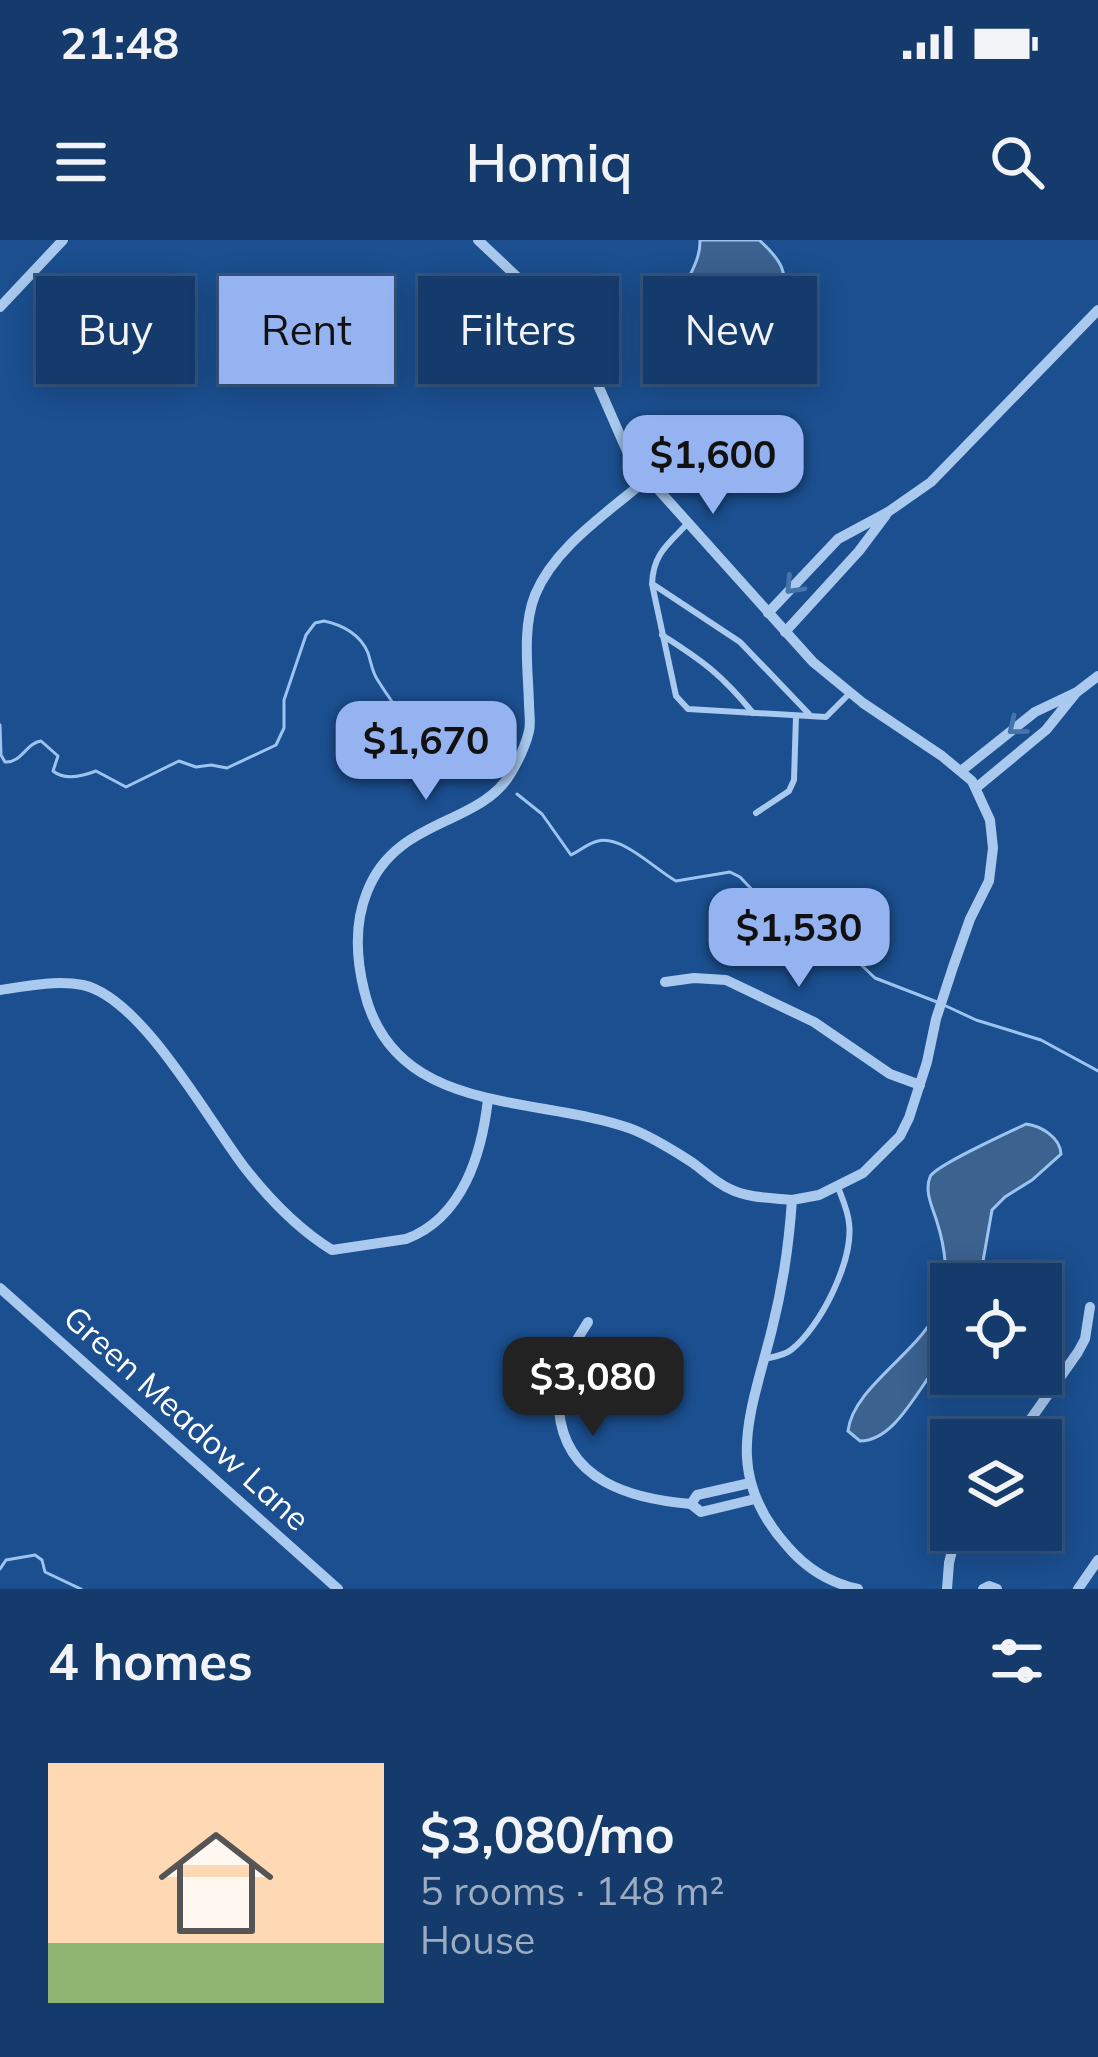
<!DOCTYPE html>
<meta charset="utf-8">
<style>
:root{--surface:#143b6b;--page:#1d4271;--text:#f1f3f6;--muted:#9dadc1;--line:#33557e;--accent:#95b2f1}
body{margin:0;font-family:Mulish,sans-serif;background:var(--page);color:var(--text);height:100vh;display:flex;flex-direction:column;font-size:45px;white-space:nowrap}
*{box-sizing:border-box;margin:0}
p{font-size:39px;color:var(--muted)}
.icon{flex:none;width:66px;height:66px;fill:none;stroke:currentColor;stroke-width:2;stroke-linecap:round;stroke-linejoin:round}
.map{position:relative;height:1349px;overflow:hidden}
.side{display:flex;flex-direction:column;background:var(--surface);flex:1}
.side>*{flex:none}
.banner{position:absolute;left:36px;top:36px;width:1026px;height:108px;display:flex;gap:24px}
.tools{position:absolute;left:930px;top:1023px;display:grid;gap:24px}
.tools a{display:grid;place-items:center;width:132px;height:132px;border-radius:0px;background:var(--surface);box-shadow:0 6px 30px #0003,0 0 0 3px var(--line);font-size:60px}
.price{position:absolute;translate:-50% -102px;padding:0 27px;border-radius:24px;background:var(--accent);color:#111;font-size:39px;line-height:78px;filter:drop-shadow(0 3px 6px #0008)}
.price::after{content:'';position:absolute;left:50%;top:72px;width:36px;height:27px;margin-left:-18px;background:inherit;clip-path:polygon(0 0,100% 0,50% 100%)}
.price.active{background:#222;color:#fff}
ul{padding:0;list-style:none}
li{display:flex;align-items:center;gap:36px;height:300px;padding:0 48px}
li+li{border-top:3px solid var(--line)}
li span{display:grid;place-items:center;flex:none;width:336px;height:240px;border-radius:0px;color:#555}
li>.icon{margin-inline-start:auto}
span .icon{width:144px;height:144px;fill:#fffc;stroke-width:1}
li b{font-size:51px}
h2{display:flex;justify-content:space-between;align-items:center;height:144px;padding:0 48px;font-size:51px}
.pill{padding:0 42px;border-radius:0px;background:var(--surface);box-shadow:0 6px 30px #0003,0 0 0 3px var(--line);font-size:42px;line-height:108px}
.pill.active{background:var(--accent);color:#111}
.status{display:flex;justify-content:space-between;align-items:center;height:84px;padding:0 60px;background:var(--surface);direction:ltr}
.status svg{height:33px;fill:currentColor}
header{display:flex;justify-content:space-between;align-items:center;height:156px;padding:0 48px;background:var(--surface);font-size:54px;font-weight:600}
.map>svg:first-child{display:block}
.water{fill:#3c6290;stroke:#9cc4f0;stroke-width:3}
.lines{fill:none;stroke-linecap:round;stroke-linejoin:round}
.stream{stroke:#9cc4f0;stroke-width:3}
.lane{stroke:#a9c9ee;stroke-width:6}
.street{stroke:#a9c9ee;stroke-width:10}
.oneway{stroke:#4674ac}
.labels{text-anchor:middle;stroke-width:10;stroke-linejoin:round;paint-order:stroke}
.street-label{font-size:33px;fill:#fff;stroke:#1b4f8f}
</style>
<div class="status"><b>21:48</b><svg viewBox="0 0 49 12"><path d="M0 12V9h3v3zM5 12V6h3v6zM10 12V3h3v9zM15 12V0h3v12zM26 1h20v11H26zM47 4h2v5h-2z"/></svg></div>
<header><svg class="icon" aria-label="menu" viewBox="0 0 24 24"><path d="M4 6h16M4 12h16M4 18h16"/></svg>Homiq<svg class="icon" aria-label="search" viewBox="0 0 24 24"><circle cx="10" cy="10" r="6"/><path d="M15 15l6 6"/></svg></header>
<div class="map">
<svg width="1098" height="1349" viewBox="0 0 1098 1349">
<rect width="100%" height="100%" fill="#1b4f8f"/>
<g class="water">
<path d="M700,0h59c37,33 21,39 26,79 7,7 17,13 22,20 11,16 -5,33 -22,33 -9,0 -9,-3 -17,-7 -10,-4 -20,-3 -29,-6 -21,-5 -43,-19 -59,-34 -10,-33 21,-53 20,-85z"/>
<path d="M1026,884c15,2 34,13 35,30l-29,26 -27,17 -13,13 -13,74h-28l-1,68c-27,22 -50,89 -90,89l-12,-10c5,-45 75,-80 92,-126 10,-25 5,-58 -3,-83 -4,-14 -13,-30 -7,-45 4,-11 80,-45 96,-53z"/>
</g>
<g class="lines">
<g class="stream">
<path d="M0,485l1,30 4,7c17,1 21,-19 36,-21l17,15 -5,15c12,10 30,5 43,0l30,16 53,-26 17,6 15,-2 16,3 49,-23 8,-17v-28l22,-65 9,-12 9,-2c19,4 37,14 44,32 3,9 4,18 9,26 11,18 55,80 72,87 13,5 23,-2 36,6"/>
<path d="M517,554l25,20 29,41c9,-4 17,-12 27,-14 24,-6 58,29 78,40l54,-9 10,5 18,19 77,44 40,38 62,24"/>
<path d="M946,766l30,14 65,20 57,31"/>
<path d="M0,1329l6,-9 29,-5 7,5 3,12 36,17"/>
</g>
<g class="lane">
<path d="M688,283c-20,21 -35,31 -36,61l24,112 12,13 138,8 24,-24"/>
<path d="M654,345l86,57 69,72"/>
<path d="M662,395c41,26 60,40 91,78"/>
<path d="M756,573l33,-22 5,-11 2,-64"/>
<path d="M764,1119c9,-2 19,-3 27,-9 29,-22 63,-90 58,-127 -1,-12 -7,-25 -11,-36"/>
</g>
<g class="street">
<path d="M478,0l90,85 16,28 46,105 183,204 50,41 79,53 30,25 18,39 3,28 -4,33 -19,38 -17,48 -17,52 -9,43 -18,56 -9,18 -37,37 -44,22 -27,5c-3,44 -9,86 -20,129 -21,85 -51,144 16,218 19,22 42,36 70,42"/>
<path d="M0,67l63,-67"/>
<path d="M648,238c-39,34 -93,68 -113,117 -13,33 -7,74 -6,109 0,8 2,19 0,27 -3,13 -11,30 -18,42 -32,54 -115,44 -144,119 -13,32 -11,65 -3,98 29,126 170,105 265,138 22,8 44,22 64,35 12,9 23,20 37,26 18,9 42,9 62,11"/>
<path d="M768,373l70,-74 50,-27 43,-30 167,-172"/>
<path d="M785,392l74,-81 27,-36"/>
<path d="M961,531l74,-59 42,-20 21,-16"/>
<path d="M976,548l70,-58 29,-36"/>
<path d="M665,742l29,-4 32,2 88,42 76,52 30,11"/>
<path d="M0,750c26,-4 56,-10 83,-5 59,13 125,135 162,183 25,32 53,61 87,82l74,-11c57,-21 76,-86 82,-140"/>
<path d="M0,1048l338,301"/>
<path d="M588,1082c-10,16 -21,32 -27,50 -4,12 -3,25 -2,38 6,71 72,89 132,94"/>
<path d="M1016,1200l62,-88 7,-13 5,-32"/>
<path d="M750,1243l-53,12 -6,9 10,8 54,-13"/>
<path d="M947,1349l2,-26 8,-33"/>
<path d="M983,1349l6,-3 8,3"/>
<path d="M1078,1349l20,-29"/>
</g>
</g>
<defs><path id="oneway-chevron" d="M-2-3.5L2.5 0L-2 3.5" fill="none" stroke-width="1.6" stroke-linecap="round" stroke-linejoin="round" transform="scale(3)"/></defs>
<g class="oneway">
<use href="#oneway-chevron" transform="translate(793 346) rotate(133)"/>
<use href="#oneway-chevron" transform="translate(1016 487) rotate(141)"/>
</g>
<g class="labels">
<g class="street-label">
<text transform="translate(187 1178) rotate(42)" y="12">Green Meadow Lane</text>
</g>
</g>
</svg>
<div class="tools">
<a><svg class="icon" aria-label="locate" viewBox="0 0 24 24"><circle cx="12" cy="12" r="6"/><path d="M12 2v4M12 18v4M2 12h4M18 12h4"/></svg></a>
<a><svg class="icon" aria-label="layers" viewBox="0 0 24 24"><path d="M12 4l9 5-9 5-9-5zM3 14l9 5 9-5"/></svg></a>
</div>
<b class="price" style="left:713px;top:277px">$1,600</b>
<b class="price" style="left:426px;top:563px">$1,670</b>
<b class="price" style="left:799px;top:750px">$1,530</b>
<b class="price active" style="left:593px;top:1199px">$3,080</b>
<div class="banner">
<a class="pill">Buy</a>
<a class="pill active">Rent</a>
<a class="pill">Filters</a>
<a class="pill">New</a>
</div>
</div>
<section class="side">
<h2>4 homes<svg class="icon" aria-label="filters" viewBox="0 0 24 24"><path d="M4 7h16M4 17h16"/><circle cx="9" cy="7" r="2"/><circle cx="15" cy="17" r="2"/></svg></h2>
<ul>
<li><span style="background:linear-gradient(#ffd9b3 75%,#8fb573 0)"><svg class="icon" aria-label="home" viewBox="0 0 24 24"><path d="M3 11l9-7 9 7M6 9v11h12V9"/></svg></span><div><b>$3,080/mo</b><p>5 rooms · 148 m²</p><p>House</p></div></li>
</ul>
</section>
